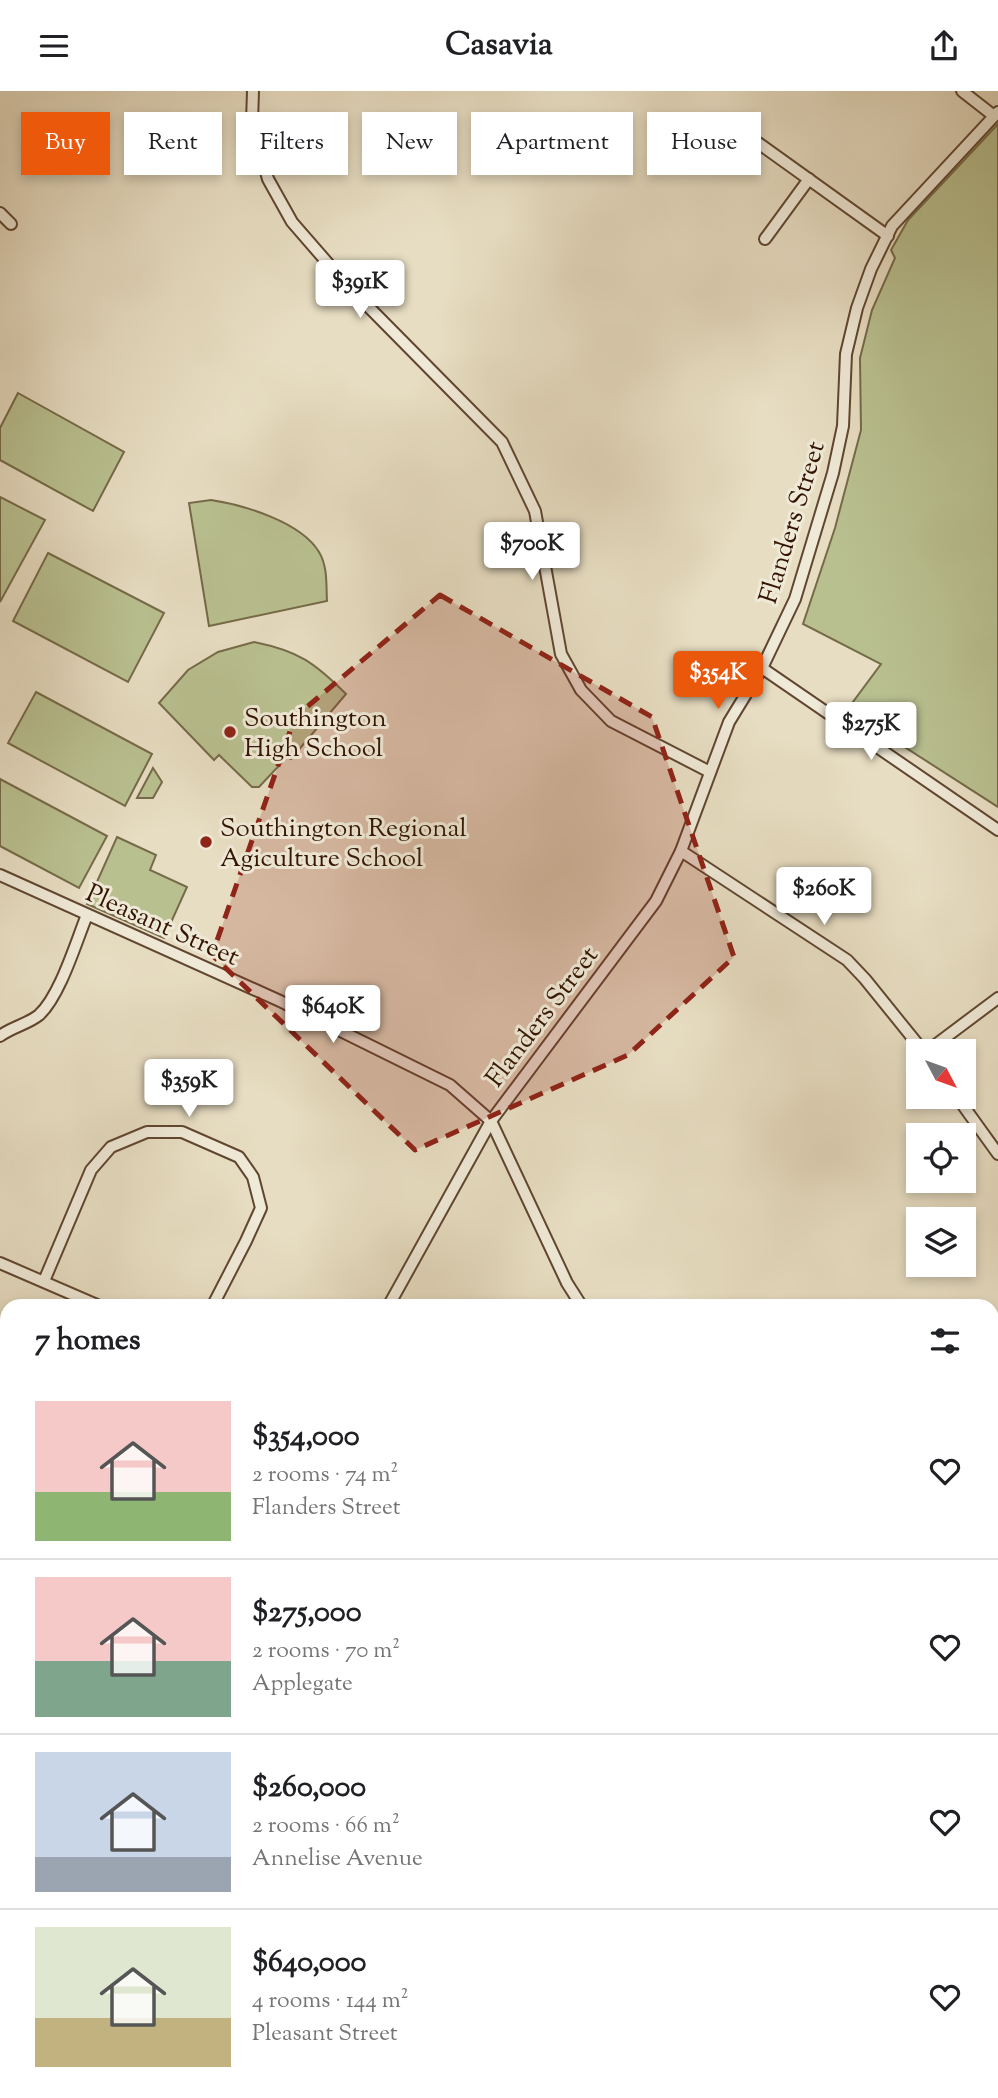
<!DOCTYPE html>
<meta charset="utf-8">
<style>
:root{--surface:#fff;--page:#f2f2f2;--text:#202124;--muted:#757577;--line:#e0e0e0;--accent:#ea580c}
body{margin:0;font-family:"Sorts Mill Goudy",serif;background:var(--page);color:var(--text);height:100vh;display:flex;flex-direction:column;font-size:26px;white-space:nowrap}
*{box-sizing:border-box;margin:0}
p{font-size:23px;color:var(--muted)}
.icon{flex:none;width:38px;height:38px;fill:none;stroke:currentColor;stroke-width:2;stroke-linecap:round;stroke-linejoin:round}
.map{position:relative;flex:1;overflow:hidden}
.drawer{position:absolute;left:0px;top:1208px;width:999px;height:800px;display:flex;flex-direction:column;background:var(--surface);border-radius:21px 21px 0 0;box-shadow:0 4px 10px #0003}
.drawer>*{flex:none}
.hud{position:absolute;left:21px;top:21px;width:957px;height:63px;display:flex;gap:14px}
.needle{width:46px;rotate:131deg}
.fabs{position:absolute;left:906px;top:948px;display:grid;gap:14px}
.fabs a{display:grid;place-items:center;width:70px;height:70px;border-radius:0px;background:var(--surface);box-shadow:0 4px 10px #0003;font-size:35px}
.price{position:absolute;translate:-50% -60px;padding:0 16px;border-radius:7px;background:#fff;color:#222;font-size:23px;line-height:46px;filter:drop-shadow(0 2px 4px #0008)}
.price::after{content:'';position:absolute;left:50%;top:42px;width:21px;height:16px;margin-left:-10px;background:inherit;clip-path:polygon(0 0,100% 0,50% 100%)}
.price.current{background:var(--accent);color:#fff}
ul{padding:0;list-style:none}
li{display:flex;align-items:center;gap:21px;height:175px;padding:0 35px}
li+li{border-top:2px solid var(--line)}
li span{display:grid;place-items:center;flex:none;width:196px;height:140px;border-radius:0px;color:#555}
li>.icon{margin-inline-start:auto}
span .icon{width:84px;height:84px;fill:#fffc;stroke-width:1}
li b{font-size:30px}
h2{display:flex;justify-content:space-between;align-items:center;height:84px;padding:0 35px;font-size:30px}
.tag{padding:0 24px;border-radius:0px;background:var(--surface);box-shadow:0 4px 10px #0003;font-size:24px;line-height:63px}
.tag.current{background:var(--accent);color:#fff}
header{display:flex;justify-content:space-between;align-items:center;height:91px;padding:0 35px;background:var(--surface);font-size:32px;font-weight:700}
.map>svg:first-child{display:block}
.green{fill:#b9c090;stroke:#766a48;stroke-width:2}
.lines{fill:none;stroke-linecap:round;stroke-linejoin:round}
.minor-casing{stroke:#604630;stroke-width:14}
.minor{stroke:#efe9d7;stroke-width:10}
.marked{fill:#8f2418;fill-opacity:0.2;stroke:#8f2418;stroke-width:5;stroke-dasharray:14 9;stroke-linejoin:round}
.poi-dot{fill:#8f2418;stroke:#efe9d7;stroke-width:2.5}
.labels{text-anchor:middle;stroke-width:6;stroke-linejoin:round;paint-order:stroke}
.street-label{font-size:26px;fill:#331400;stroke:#efe9d7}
.poi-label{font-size:26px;fill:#331400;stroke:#efe9d7;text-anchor:start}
</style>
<header><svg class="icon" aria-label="menu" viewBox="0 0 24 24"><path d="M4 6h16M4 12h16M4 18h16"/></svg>Casavia<svg class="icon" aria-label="share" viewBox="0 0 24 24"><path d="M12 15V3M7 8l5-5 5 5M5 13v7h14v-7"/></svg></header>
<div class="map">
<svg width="998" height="2007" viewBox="0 0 998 2007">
<rect width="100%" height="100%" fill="#e7ddc2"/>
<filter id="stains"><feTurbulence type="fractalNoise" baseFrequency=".00286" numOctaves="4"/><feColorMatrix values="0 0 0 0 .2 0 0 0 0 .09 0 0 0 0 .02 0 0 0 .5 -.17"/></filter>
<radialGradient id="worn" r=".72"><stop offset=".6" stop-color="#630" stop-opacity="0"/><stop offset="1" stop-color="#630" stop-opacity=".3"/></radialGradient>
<g class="green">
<path d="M998,33v683l-151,-97 34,-46 -78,-40 32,-96 26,-98 -1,-72 12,-48 23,-52 -4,-8 17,-30z"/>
<path d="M18,302l106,59 -31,59 -93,-51v-32z"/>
<path d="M0,406l45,23 -45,82z"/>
<path d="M211,409c33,5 90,22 108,52 9,15 7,33 8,49l-118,25 -20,-123z"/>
<path d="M48,462l116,60 -36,69 -115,-61z"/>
<path d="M254,551c44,9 60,20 92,52l-55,65 -4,-2 -28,30h-7l-33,-32 -5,5 -55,-57 29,-33 30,-18z"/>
<path d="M36,601l116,62 -27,52 -117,-63z"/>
<path d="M153,677l9,14 -9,16h-16z"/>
<path d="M0,688l107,57 -28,52 -79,-42z"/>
<path d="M117,746l39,18 -6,15 37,17 -23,51 -77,-34z"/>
</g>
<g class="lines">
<defs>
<g id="minor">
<path d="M253,0l-1,31 16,57 24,43 53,61 157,159 33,69 26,143 20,36 30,31 99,51"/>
<path d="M962,0l32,25"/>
<path d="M754,49l134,96"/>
<path d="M0,122l11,11"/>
<path d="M765,148l44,-60"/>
<path d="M762,577l236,162"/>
<path d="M681,760l166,109 18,19 59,73"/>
<path d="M0,784l280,126 170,84 41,36 76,162 14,22"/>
<path d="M0,945c12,-9 28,-12 39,-21 21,-19 37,-73 48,-100"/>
<path d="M926,961l72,-54"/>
<path d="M957,1006l41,57"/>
<path d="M0,1172l97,42"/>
<path d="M44,1190l47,-111 20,-23 36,-15h35l57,25 14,20 8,31 -15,33 -33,64"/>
<path d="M389,1214l102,-184 165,-220 25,-50 48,-129 33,-54 33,-69 38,-126 10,-47 3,-72 11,-46 14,-39 21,-43 106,-114"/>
<path d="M992,1601l6,5"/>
<path d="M0,1652l7,6"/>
<path d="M992,1690l6,-7"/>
<path d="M0,1804l7,-17"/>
<path d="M800,2000l9,7"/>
<path d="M616,2007l4,-7"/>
</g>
</defs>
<use href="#minor" class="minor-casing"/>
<use href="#minor" class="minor"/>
</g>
<path class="marked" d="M440,504l212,122 82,240 -106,98 -213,95 -203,-195 83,-238z"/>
<g class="poi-dot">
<circle cx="230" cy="641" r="7"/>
<circle cx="206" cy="751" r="7"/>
</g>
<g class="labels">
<g class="street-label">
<text transform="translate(791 431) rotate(-73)" y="9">Flanders Street</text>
<text transform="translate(163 833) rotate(24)" y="9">Pleasant Street</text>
<text transform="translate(541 925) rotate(-53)" y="9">Flanders Street</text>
</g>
<g class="poi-label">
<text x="244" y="635">Southington<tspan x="244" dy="30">High School</tspan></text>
<text x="220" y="745">Southington Regional<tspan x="220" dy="30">Agiculture School</tspan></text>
</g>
</g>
<rect width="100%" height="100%" filter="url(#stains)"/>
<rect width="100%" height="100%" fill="url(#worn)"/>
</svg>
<div class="fabs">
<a><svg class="needle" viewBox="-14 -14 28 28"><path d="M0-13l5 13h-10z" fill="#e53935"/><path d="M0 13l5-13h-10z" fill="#757577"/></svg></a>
<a><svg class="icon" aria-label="locate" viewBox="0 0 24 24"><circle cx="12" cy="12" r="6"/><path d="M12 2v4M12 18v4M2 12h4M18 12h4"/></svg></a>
<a><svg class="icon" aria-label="layers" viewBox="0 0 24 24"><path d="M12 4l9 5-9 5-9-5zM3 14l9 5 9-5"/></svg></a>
</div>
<b class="price" style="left:360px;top:229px">$391K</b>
<b class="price" style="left:532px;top:491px">$700K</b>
<b class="price current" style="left:718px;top:620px">$354K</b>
<b class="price" style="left:871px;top:671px">$275K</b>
<b class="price" style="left:824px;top:836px">$260K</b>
<b class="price" style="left:333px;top:954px">$640K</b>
<b class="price" style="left:189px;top:1028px">$359K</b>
<div class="hud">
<a class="tag current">Buy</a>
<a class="tag">Rent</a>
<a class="tag">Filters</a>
<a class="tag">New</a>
<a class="tag">Apartment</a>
<a class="tag">House</a>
</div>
<section class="drawer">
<h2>7 homes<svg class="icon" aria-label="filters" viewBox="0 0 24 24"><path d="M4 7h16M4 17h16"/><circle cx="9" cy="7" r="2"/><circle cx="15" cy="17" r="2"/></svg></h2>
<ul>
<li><span style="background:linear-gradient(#f6c9c9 65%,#8fb573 0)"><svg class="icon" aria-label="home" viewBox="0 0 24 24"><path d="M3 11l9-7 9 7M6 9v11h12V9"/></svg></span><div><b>$354,000</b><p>2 rooms · 74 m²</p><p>Flanders Street</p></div><svg class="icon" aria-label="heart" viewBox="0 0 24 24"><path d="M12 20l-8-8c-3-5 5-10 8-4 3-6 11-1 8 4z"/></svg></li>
<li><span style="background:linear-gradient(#f6c9c9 60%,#7fa58c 0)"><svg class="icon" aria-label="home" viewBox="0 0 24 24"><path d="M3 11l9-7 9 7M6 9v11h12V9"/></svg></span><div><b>$275,000</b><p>2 rooms · 70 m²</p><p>Applegate</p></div><svg class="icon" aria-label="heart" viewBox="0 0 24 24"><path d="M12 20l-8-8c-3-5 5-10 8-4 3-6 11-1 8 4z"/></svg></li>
<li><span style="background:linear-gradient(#c9d6e8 75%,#9aa5b1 0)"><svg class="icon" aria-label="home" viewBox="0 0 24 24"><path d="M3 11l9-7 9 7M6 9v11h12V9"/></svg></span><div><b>$260,000</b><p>2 rooms · 66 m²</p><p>Annelise Avenue</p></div><svg class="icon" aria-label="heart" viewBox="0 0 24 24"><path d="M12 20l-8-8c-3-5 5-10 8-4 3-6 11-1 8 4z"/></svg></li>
<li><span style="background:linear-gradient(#dfe7d0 65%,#c2b280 0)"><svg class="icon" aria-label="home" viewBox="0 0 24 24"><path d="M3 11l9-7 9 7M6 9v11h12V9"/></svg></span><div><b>$640,000</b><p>4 rooms · 144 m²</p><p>Pleasant Street</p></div><svg class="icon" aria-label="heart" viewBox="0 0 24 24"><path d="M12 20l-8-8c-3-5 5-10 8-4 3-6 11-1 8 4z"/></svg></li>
</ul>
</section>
</div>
